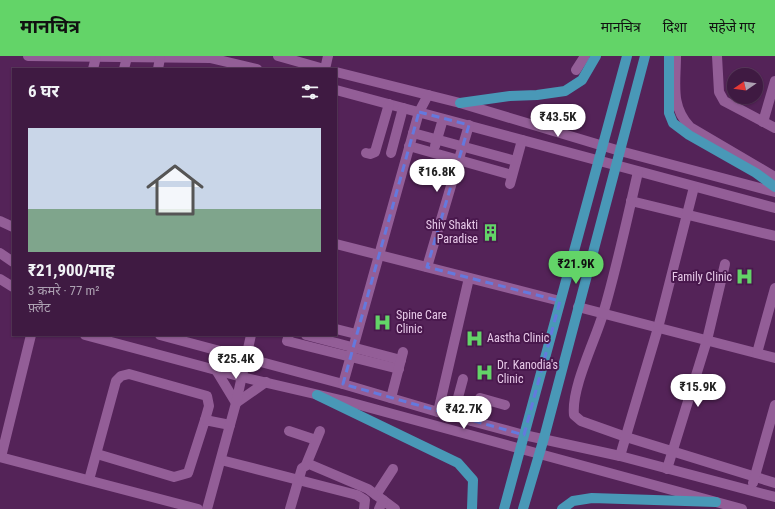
<!DOCTYPE html>
<html lang="hi">
<meta charset="utf-8">
<style>
:root{--surface:#3f1a42;--page:#462349;--text:#f1f3f6;--muted:#ada1b2;--line:#58385b;--accent:#63d468}
body{margin:0;font-family:"Roboto Condensed","Noto Sans Devanagari",sans-serif;background:var(--page);color:var(--text);height:100vh;display:flex;flex-direction:column;font-size:15px;white-space:nowrap}
*{box-sizing:border-box;margin:0}
p{font-size:13px;color:var(--muted)}
.icon{flex:none;width:22px;height:22px;fill:none;stroke:currentColor;stroke-width:2;stroke-linecap:round;stroke-linejoin:round}
.map{position:relative;flex:1;overflow:hidden}
.sheet{position:absolute;left:12px;top:12px;width:325px;height:268px;display:flex;flex-direction:column;background:var(--surface);border-radius:0px;box-shadow:0 1px 3px #0004,0 0 0 1px var(--line)}
.sheet>*{flex:none}
.needle{width:26px;rotate:257deg}
.tools{position:absolute;left:727px;top:12px;display:grid;gap:8px}
.tools a{display:grid;place-items:center;width:36px;height:36px;border-radius:50%;background:var(--surface);box-shadow:0 1px 3px #0004,0 0 0 1px var(--line);font-size:20px}
.price{position:absolute;translate:-50% -34px;padding:0 9px;border-radius:14px;background:#fff;color:#222;font-size:13px;line-height:26px;filter:drop-shadow(0 1px 2px #0008)}
.price::after{content:'';position:absolute;left:50%;top:24px;width:12px;height:9px;margin-left:-6px;background:inherit;clip-path:polygon(0 0,100% 0,50% 100%)}
.price.current{background:var(--accent);color:#111}
ul{padding:0;list-style:none}
li{display:grid;align-content:center;gap:8px;height:212px;padding:0 16px}
li span{display:grid;place-items:center;height:124px;border-radius:0px;color:#555}
li>.icon{margin-inline-start:auto}
span .icon{width:72px;height:72px;fill:#fffc;stroke-width:1}
li b{font-size:17px}
h2{display:flex;justify-content:space-between;align-items:center;height:48px;padding:0 16px;font-size:17px}
header{display:flex;align-items:center;gap:24px;box-sizing:border-box;height:56px;padding:0 20px;background:var(--accent);color:#111}
header strong{font-size:19px}
nav{display:flex;gap:22px;margin-inline-start:auto;font-size:14px}
.map>svg:first-child{display:block}
.lines{fill:none;stroke-linecap:round;stroke-linejoin:round}
.minor{stroke:#935e97;stroke-width:10}
.major{stroke:#4998b7;stroke-width:10}
.marked{fill:none;stroke:#6479de;stroke-width:3;stroke-dasharray:8 5;stroke-linejoin:round}
.labels{text-anchor:middle;stroke-width:4;stroke-linejoin:round;paint-order:stroke}
.poi-label{font-size:12px;fill:#e7c9e8;stroke:#49184d;text-anchor:start}
</style>
<header>
<strong>मानचित्र</strong>
<nav><a>मानचित्र</a><a>दिशा</a><a>सहेजे गए</a></nav>
</header>
<div class="map">
<svg width="775" height="453" viewBox="0 0 775 453">
<rect width="100%" height="100%" fill="#542358"/>
<g class="lines">
<g class="minor">
<path d="M28,0l182,2 47,11"/>
<path d="M278,0l46,13"/>
<path d="M676,0c0,27 -6,50 14,71l85,50"/>
<path d="M717,0l2,36 5,9 51,27"/>
<path d="M93,13l3,-12"/>
<path d="M124,13l3,-12"/>
<path d="M158,13l2,-11"/>
<path d="M325,13l3,-13"/>
<path d="M576,14l9,-14"/>
<path d="M336,16l124,31 160,48 155,41"/>
<path d="M336,34l439,118"/>
<path d="M763,66l12,-41"/>
<path d="M413,77l103,28"/>
<path d="M409,90l103,29"/>
<path d="M435,90l8,-27"/>
<path d="M366,97l4,1 5,-2 14,-48"/>
<path d="M391,97l12,-45"/>
<path d="M638,116c-11,47 -21,95 -35,142 -8,27 -32,74 -29,101l7,6 45,16 149,46"/>
<path d="M510,128l12,-44"/>
<path d="M631,145l144,35"/>
<path d="M0,165l13,6"/>
<path d="M336,188l224,57"/>
<path d="M0,197l13,9"/>
<path d="M427,211l42,-142"/>
<path d="M0,223l13,8"/>
<path d="M578,251l197,51"/>
<path d="M336,273l20,5"/>
<path d="M85,279l157,42 103,24 397,108"/>
<path d="M160,279l183,49 95,28 86,23 96,21 155,41"/>
<path d="M289,279l-2,6 112,28"/>
<path d="M306,279l95,25"/>
<path d="M757,297l18,-65"/>
<path d="M216,314l20,33 30,-21"/>
<path d="M343,328l76,-272 9,-17"/>
<path d="M391,342l12,-46"/>
<path d="M438,356l31,-134"/>
<path d="M453,360l10,-37"/>
<path d="M472,365l8,-23 25,7"/>
<path d="M289,375l27,9"/>
<path d="M97,398l77,23 14,-4 17,-53 25,5"/>
<path d="M620,400l38,-128 36,-141"/>
<path d="M0,401l198,52"/>
<path d="M1,401l30,-122"/>
<path d="M221,404l136,35 8,5 -1,9"/>
<path d="M306,409l14,-34"/>
<path d="M667,413l40,-129 18,-76"/>
<path d="M89,424l27,-99 5,-5 8,-2 78,22 2,10 -4,14"/>
<path d="M753,427l22,-78"/>
<path d="M376,439l17,-26"/>
<path d="M207,453l29,-106 15,-68"/>
<path d="M290,453l12,-41 7,-4 59,25 27,20"/>
<path d="M379,453l4,-9"/>
</g>
<g class="major">
<path d="M669,0v57l4,10 16,12 67,38 19,14"/>
<path d="M460,47l50,-7 27,-1 28,-4 17,-11 14,-24"/>
<path d="M317,339l141,68 15,17 -1,29"/>
<path d="M504,453l123,-453"/>
<path d="M523,453l21,-71 101,-382"/>
<path d="M562,453l11,-8 19,-3 124,4"/>
</g>
</g>
<path class="marked" d="M419,56l50,13 -42,142 133,34 -36,134 -181,-51z"/>
<defs>
<symbol id="building-bare" viewBox="-9 -9 18 18"><path d="M-4-6H4V6H1V3H-1V6H-4ZM-2.5-4.3h1.7v1.8h-1.7ZM.8-4.3h1.7v1.8H.8ZM-2.5-1h1.7V.8h-1.7ZM.8-1h1.7V.8H.8Z" fill="#63d468" stroke="#49184d" stroke-width="2.5" paint-order="stroke"/></symbol>
<symbol id="hospital-bare" viewBox="-9 -9 18 18"><path d="M-5-5h3v3.5h4V-5h3V5h-3V1.5h-4V5h-3Z" fill="#63d468" stroke="#49184d" stroke-width="2.5" paint-order="stroke"/></symbol>
</defs>
<g fill-rule="evenodd">
<use href="#building-bare" x="478" y="164" width="25" height="25"/>
<use href="#hospital-bare" x="732" y="208" width="25" height="25"/>
<use href="#hospital-bare" x="370" y="254" width="25" height="25"/>
<use href="#hospital-bare" x="462" y="270" width="25" height="25"/>
<use href="#hospital-bare" x="472" y="304" width="25" height="25"/>
</g>
<g class="labels">
<g class="poi-label">
<text x="478" y="173" text-anchor="end">Shiv Shakti<tspan x="478" dy="14">Paradise</tspan></text>
<text x="732" y="225" text-anchor="end">Family Clinic</text>
<text x="396" y="263">Spine Care<tspan x="396" dy="14">Clinic</tspan></text>
<text x="487" y="286">Aastha Clinic</text>
<text x="497" y="313">Dr. Kanodia's<tspan x="497" dy="14">Clinic</tspan></text>
</g>
</g>
</svg>
<div class="tools">
<a><svg class="needle" viewBox="-14 -14 28 28"><path d="M0-13l5 13h-10z" fill="#e53935"/><path d="M0 13l5-13h-10z" fill="#ada1b2"/></svg></a>
</div>
<b class="price" style="left:558px;top:82px">₹43.5K</b>
<b class="price" style="left:437px;top:137px">₹16.8K</b>
<b class="price current" style="left:576px;top:229px">₹21.9K</b>
<b class="price" style="left:236px;top:324px">₹25.4K</b>
<b class="price" style="left:698px;top:352px">₹15.9K</b>
<b class="price" style="left:464px;top:374px">₹42.7K</b>
<section class="sheet">
<h2>6 घर<svg class="icon" aria-label="filters" viewBox="0 0 24 24"><path d="M4 7h16M4 17h16"/><circle cx="9" cy="7" r="2"/><circle cx="15" cy="17" r="2"/></svg></h2>
<ul>
<li><span style="background:linear-gradient(#c9d6e8 65%,#7fa58c 0)"><svg class="icon" aria-label="home" viewBox="0 0 24 24"><path d="M3 11l9-7 9 7M6 9v11h12V9"/></svg></span><div><b>₹21,900/माह</b><p>3 कमरे · 77 m²</p><p>फ़्लैट</p></div></li>
</ul>
</section>
</div>
